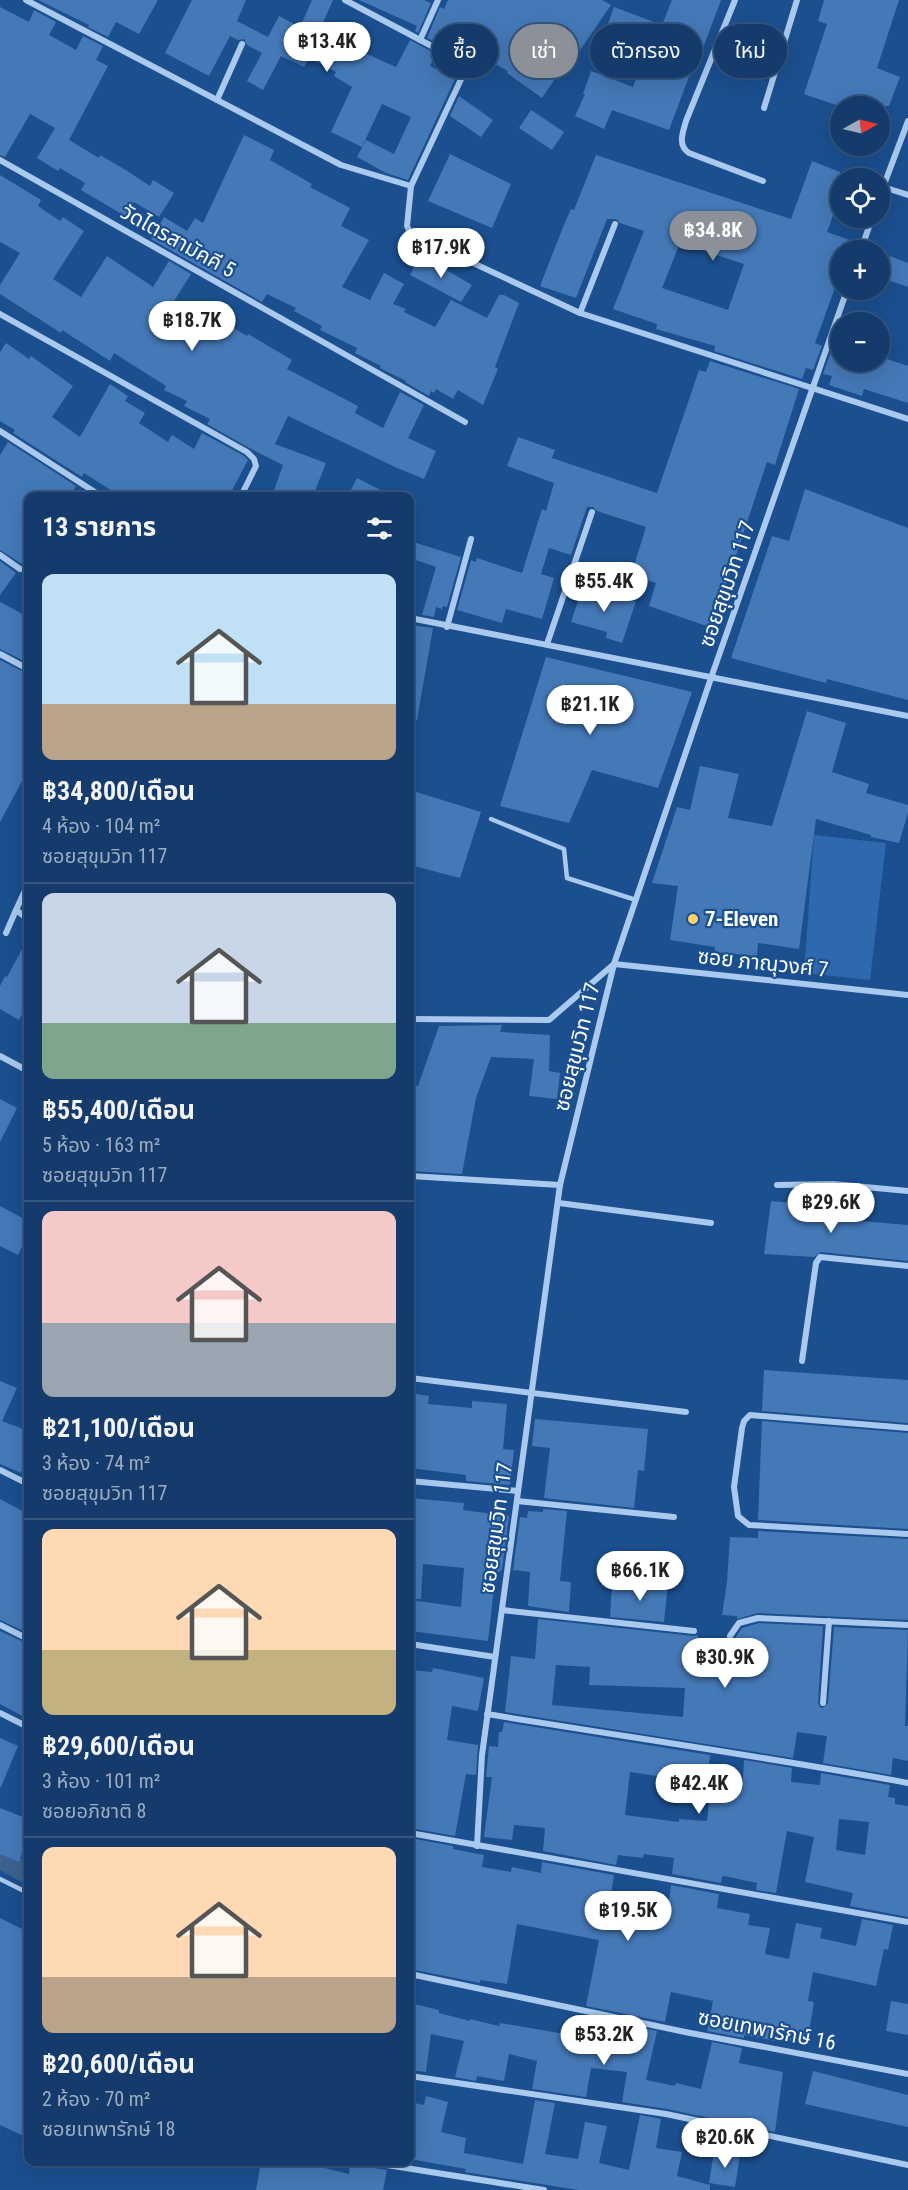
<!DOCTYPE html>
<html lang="th">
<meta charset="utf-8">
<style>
:root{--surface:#143b6b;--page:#214673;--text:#f1f3f6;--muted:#9dadc1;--line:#33557e;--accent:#8c9099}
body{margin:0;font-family:"Roboto Condensed","Noto Sans Thai",sans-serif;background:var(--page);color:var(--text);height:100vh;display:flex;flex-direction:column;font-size:22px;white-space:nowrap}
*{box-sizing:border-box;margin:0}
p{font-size:20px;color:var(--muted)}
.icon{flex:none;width:33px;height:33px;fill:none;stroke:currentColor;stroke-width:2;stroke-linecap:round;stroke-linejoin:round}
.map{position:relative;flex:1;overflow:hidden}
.panel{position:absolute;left:24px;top:492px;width:390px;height:1674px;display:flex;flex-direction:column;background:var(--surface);border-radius:12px;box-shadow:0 6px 24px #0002,0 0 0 2px var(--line)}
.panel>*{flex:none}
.banner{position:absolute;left:432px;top:24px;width:386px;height:54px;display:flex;gap:12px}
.needle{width:39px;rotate:82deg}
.tools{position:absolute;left:830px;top:96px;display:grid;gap:12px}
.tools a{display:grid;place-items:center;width:60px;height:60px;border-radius:50%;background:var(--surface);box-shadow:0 6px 24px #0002,0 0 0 2px var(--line);font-size:30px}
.price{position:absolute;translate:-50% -51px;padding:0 14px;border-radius:21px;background:#fff;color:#222;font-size:20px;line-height:39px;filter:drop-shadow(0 2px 3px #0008)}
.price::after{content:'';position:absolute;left:50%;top:36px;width:18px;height:14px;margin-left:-9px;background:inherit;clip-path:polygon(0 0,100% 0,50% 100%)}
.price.active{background:var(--accent);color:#fff}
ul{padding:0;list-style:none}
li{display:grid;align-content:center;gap:12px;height:318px;padding:0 18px}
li+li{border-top:2px solid var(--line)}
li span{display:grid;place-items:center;height:186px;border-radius:12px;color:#555}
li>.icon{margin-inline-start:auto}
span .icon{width:108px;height:108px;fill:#fffc;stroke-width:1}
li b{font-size:26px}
h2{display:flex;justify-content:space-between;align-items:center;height:72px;padding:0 18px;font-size:26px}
.pill{padding:0 21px;border-radius:27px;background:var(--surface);box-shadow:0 6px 24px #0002,0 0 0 2px var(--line);font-size:21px;line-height:54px}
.pill.active{background:var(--accent);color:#fff}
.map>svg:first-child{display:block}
.green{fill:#2e69ad}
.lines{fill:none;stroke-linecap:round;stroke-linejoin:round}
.canal{stroke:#3c6290;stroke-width:20}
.building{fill:#4478b7;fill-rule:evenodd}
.service{stroke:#a9c9ee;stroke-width:4.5}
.minor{stroke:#a9c9ee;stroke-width:6}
.poi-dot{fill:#ffd166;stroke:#1b4f8f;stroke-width:2}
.labels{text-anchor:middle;stroke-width:4.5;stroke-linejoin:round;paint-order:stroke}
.street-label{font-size:21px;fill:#fff;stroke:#1b4f8f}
.poi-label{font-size:21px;font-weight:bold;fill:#fff;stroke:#1b4f8f;text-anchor:start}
</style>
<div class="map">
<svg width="908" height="2190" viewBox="0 0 908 2190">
<rect width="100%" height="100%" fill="#1b4f8f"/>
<path class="green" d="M814,835l72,8 -16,137 -66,-7z"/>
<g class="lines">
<path class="canal" d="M0,1859l28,15"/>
</g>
<g class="building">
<path d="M38,0h120l-19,34 -23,-12 -8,15 -20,-10 1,-2z"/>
<path d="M192,0h54l-9,21 31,16 11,-21 21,11 12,-27h21l-12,27 39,19 -2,4 38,17 14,-27 26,14 -6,12 25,13 -47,101 -22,-7 -29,-16 9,-17 28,14 17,-37 -29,-13 -20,43 -31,-15 21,-45 -18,-11 2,-4 -27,-14 -5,9 -23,-11 -18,34 -16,-9 15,-28 -15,-8 -3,-6 -6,1 -8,-4 -21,40 -44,-23z"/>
<path d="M359,0h65l7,3 -13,30 -3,-2 2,-5z"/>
<path d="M448,0h154l9,5 -50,73 -4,-2 -15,22 -35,-25 1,-2 -26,-14 -38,-18 -3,6 -14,-7 13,-31 4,2z"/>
<path d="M672,0h49l-19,51 -3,-1 -30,80 -57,-20 -8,19 -29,-13 10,-22h-2l8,-23 42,16 14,-37 -43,-15 10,-28 48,18z"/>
<path d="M824,0h75l-22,68 23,9 -11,29h-50l-35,-12 23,-70 -9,-3z"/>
<path d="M0,7l29,15 5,-12 22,12 -7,13 27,15 7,-14 20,10 -7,14 12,6 -39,74 30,18 1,-3 24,14 26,17 3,-6 21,13 -15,24 -25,-15 -9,14 -44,-26 4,-7 -25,-15 -2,3 -21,-13 18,-30 -25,-14 -25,43 -5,-2z"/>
<path d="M459,96l34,24 -12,17 -31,-21z"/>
<path d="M531,110l33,22 -12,18 -33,-22z"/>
<path d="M244,135l30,15 -4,10 42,24 -2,3 40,21 -9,18 28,14 -27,47 28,13 14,-27 20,11 -11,20 13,5 -2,3 31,15 16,-27 36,18 12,-23h5l15,8 -24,64 3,2 -15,36 -25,-15 -5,9 -17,-10 -2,4 -3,-2 -2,5 -24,-14 1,-1 -26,-13 1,-2 -26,-13 2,-5 -37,-18 2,-4 -28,-15 2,-3 -29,-14 -5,8 -111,-63 13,-22 23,14 8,-13 8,5z"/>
<path d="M450,154l61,30 -19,44 -64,-27z"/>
<path d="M596,155l195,64 21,-58 28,11v24l-13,36 31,11 -2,7h-16v24l-25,69 7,3 -9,24 -7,-2 -4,11 -88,-28 1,-5 -59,-17 1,-5 -44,-15 31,-78 -24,-8 -4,-4h-9l-31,79 -36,-12 23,-59 8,-18 3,1zM680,243l64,21 -16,46 -66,-22z"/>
<path d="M0,175l41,25 -3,6 22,15 3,-4 21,14 -31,48 28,18 26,-41 46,31 16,-26 22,13 -20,32 45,28 8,-12 23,14 1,-2 44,26 -5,9 71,37 -3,7 28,15 17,-36 24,13 -16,33 28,13 -12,28 -29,-12 -107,-51 -13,28 51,19 -13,33h-41l11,-31 -30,-15 -46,-26 3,-5 -26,-13 3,-5 -23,-11 2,-4 -52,-33 -4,8 -48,-31 -1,3 -61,-39v-9l20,-32 -20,-11z"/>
<path d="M421,255l51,30 -11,17 -51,-27z"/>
<path d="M890,256l18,7v24l-26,-9z"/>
<path d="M6,343l23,16 2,-3 42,30 -21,31 28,20 30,-53 18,12 -3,5 20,12 -6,10 29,19 4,-7 22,14 8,-16 42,23 4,4 -19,36h-109l-36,-23 -2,4 -69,-44 2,-3 -15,-9v-69z"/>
<path d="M832,349l8,2v11h40l1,-5 27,9v37l-44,-14 -2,7 -33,-11 3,-9 -9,-2z"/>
<path d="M710,361l89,28 -24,76 -8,-3 -55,166 -63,-22 7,-23 -25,-8 15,-48 -49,-16 -4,-4h-6l-16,48 -22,-7 -8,26 13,4 -12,41 -36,-10 -4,14 -45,-13 14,-50 5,2 1,-4 45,15 20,-64 4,2 8,-28 -47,-17 11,-29 37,13 -3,8 105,35 42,-123 7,2z"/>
<path d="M8,442l68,44 -6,10h-42v58l-6,10 -22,-14v-95z"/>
<path d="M357,478l35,18h-44z"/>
<path d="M805,489l103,39v172l-81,-21 -1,4 -95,-25 41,-122 17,5z"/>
<path d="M410,541l51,16 -14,50 -4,-1 -1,3 -6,-2 -2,10 -12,-2 14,-48 -26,-9z"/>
<path d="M0,561l16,12 -16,22z"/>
<path d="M583,586l53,15 -14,42 -16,-5 1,-6 -36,-10z"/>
<path d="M0,602l28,15v46l-28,-14z"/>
<path d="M410,625l23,3 -16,92 -7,-1z"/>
<path d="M546,657l146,35 -34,96 -66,-18 -23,53 -69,-17z"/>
<path d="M0,660l28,14v96l-28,52z"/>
<path d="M807,711l39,12 -14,49 37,12 -3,9 42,12v8l-9,30 -28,-6v-2l-55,-16 -17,130 -41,-6 -1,13 -42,-4v-5l-45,-7 8,-54 -26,-3 25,-76 13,3 10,-44 39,8 -11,44 44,8z"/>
<path d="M410,790l71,22 -21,66 -50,-13z"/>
<path d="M28,938v65l-9,17 -19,-11v-23l5,-10 2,1z"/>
<path d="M502,1025l-2,7 50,3 -1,36 11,2 -3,26 -28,-3 5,-37 -43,-2 -15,41 -14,76 -52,-3v-86l8,1 21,-60z"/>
<path d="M0,1099l17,9 -17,34z"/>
<path d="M771,1201l53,5 -1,4 26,2 -1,8 60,5v36l-87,-9 -7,5 -50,-3z"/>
<path d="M0,1206l28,15v13l-10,21 -18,-9z"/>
<path d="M764,1370l144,10v43l-146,-12z"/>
<path d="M0,1381l17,7 -15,33 26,10v22l-7,20 -21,-9z"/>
<path d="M410,1393l19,3 -1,8 44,4v-7l35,3 -4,45 11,1 -4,35 -44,-4v-6l-56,-7z"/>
<path d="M535,1419l113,10 -4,42 -6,-1 -4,38 -90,-10 6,-50 -18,-2z"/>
<path d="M762,1421l146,12v96l-150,-9z"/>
<path d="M410,1498l54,5 -1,7 46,6 -7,53 -2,3 -4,-1 -8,70 -78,-10v-31l51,7 3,-39 -41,-4 -2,35h-11z"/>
<path d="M0,1499l28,15v119l-28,-13z"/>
<path d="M543,1509l24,2 -7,70 11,1 -2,30 -41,-6 2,-34 -17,-2 7,-53 7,1 1,-7 15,1z"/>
<path d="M758,1531l150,8v81l-150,-7 -21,6v-3l-15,-1 5,-33 3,-45 28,1z"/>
<path d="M650,1580l18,2 -4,40 -54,-5 2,-33 37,3z"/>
<path d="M538,1619l155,17 5,-1 -2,37 25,2 1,5 4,2 5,-2 1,-13h3l1,-29 6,-9 17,-5 64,3 -5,77 2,4 3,1 5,-5 6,-76 74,3 -3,96h3v35l-15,-3 -2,17 -68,-12 4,-27 -30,-4 -4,26 -288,-46 6,-56 24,3zM556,1665l34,2 -1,18 96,3 -2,29 -131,-12z"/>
<path d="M0,1631l28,13v75l-28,-15z"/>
<path d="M433,1668l51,10 -6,33 -26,-5 -5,34 31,5 -2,30 -10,-1 -11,62 -45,-8v-158l22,2z"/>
<path d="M504,1722l206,33 -4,35 -23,-2v-4l-21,-3 1,-4 -33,-5 -5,43 54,7v-3l28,2 5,-43 31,4 1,-22 48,8 -1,14 29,3 1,-12 69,12 -2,12 7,1v6l13,2v111l-58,-11 3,-13 -48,-11 9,-45 -27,-6 -11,62 -20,-3 1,-7 -33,-7 -2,1 -1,6 -49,-9 2,-16 -30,-4 -1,4 -25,-3 -2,10 -73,-14 2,-23 -31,-3 -2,15 -28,-3 8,-60h-6l3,-31 9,1 1,-15h3zM839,1819l30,3 -4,33 -29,-5z"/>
<path d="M0,1738l18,8 -17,41h-1z"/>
<path d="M0,1808l28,11v17l-9,26 -19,-8z"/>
<path d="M410,1838l43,8v3l31,6 -2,12 29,5 1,-5 29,6 1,-11 72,13 -4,26 29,6 2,-10 28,4 2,-16 48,9 -2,14 33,6 -2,11 22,3 -5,26 24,5 7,-36 26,5 -2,10 36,8 6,-27 31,6 -5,25 -4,-1 -8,37 -63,-14 -5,29 6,1 -7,42 -31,-6 -1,3 -31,-6v3l-37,-7 6,-30 -42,-9 -6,30 -79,-16 13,-66 -82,-16 -10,60 -27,-4v3l-70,-14z"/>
<path d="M0,1918l28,14v206l-28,-13z"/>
<path d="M891,2001l17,3v31l-22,-4z"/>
<path d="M410,2003l29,7v3l31,8v-2l29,7 1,-3 100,17 4,-20 53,11 -11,49 29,6 1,-3 25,6 11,-47 30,6 -3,15 44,9 -8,60 -108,-23 -45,-7 5,-30 -36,-4 -5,29 -54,-8 5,-28 -28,-7 -5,27 -27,-5 -1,5 -21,-4 9,-36 -33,-7 -5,38 -16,-2z"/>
<path d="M813,2071l95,24v32l-103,-23z"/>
<path d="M426,2096l22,6 -7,30 25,6 -2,15 59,11 12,-64 20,3 -10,51 33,5 7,-37 22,4 -8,37 30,7 11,-55 21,4 -5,29 26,4 -5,24 33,9v5h-132l-113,-18 1,-3 -56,-10v-57l14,3z"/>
<path d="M714,2152l26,3 -5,32 -26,-4z"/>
<path d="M261,2162h39l49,12 1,-12h13l4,5 20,3 -4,20h-127z"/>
</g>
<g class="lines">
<g class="service">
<path d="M491,819l73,30 3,29 69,22"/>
<path d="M0,1879l28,14"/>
</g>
<g class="minor">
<path d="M26,0l315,165 70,21"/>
<path d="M345,0l113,60 6,7 -1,8 -52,111 -4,40 4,8 169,79 328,106"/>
<path d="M735,0l-49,121c-3,11 -9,24 3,32l74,28"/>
<path d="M420,40l18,-40"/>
<path d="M217,100l25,-56"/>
<path d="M764,108l33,-108"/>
<path d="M0,160l465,262"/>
<path d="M883,187l25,8"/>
<path d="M879,198l29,-77"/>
<path d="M861,250l11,-32"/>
<path d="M580,313l35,-89"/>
<path d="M0,314l247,138 7,7 2,7 -15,30"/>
<path d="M0,431l101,65"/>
<path d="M0,555l20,14"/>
<path d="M410,618l498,98"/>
<path d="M447,627l24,-88"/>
<path d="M547,644l45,-132"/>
<path d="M0,654l28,15"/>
<path d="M28,884l-12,26 12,9"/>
<path d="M6,933l10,-23"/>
<path d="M410,1019l139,1 65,-56 294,31"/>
<path d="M0,1056l28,15"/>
<path d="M410,1176l150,9"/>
<path d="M777,1185l56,-1 75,7"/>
<path d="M559,1203l152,20"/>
<path d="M802,1361l14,-98 4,-6 88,9"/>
<path d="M410,1378l276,34"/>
<path d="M908,1428l-158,-13 -6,6 -2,7 -8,59 4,29 11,9 159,9"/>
<path d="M0,1470l28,14"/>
<path d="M410,1481l108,10"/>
<path d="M517,1501l157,16"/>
<path d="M502,1610l192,21"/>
<path d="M0,1625l28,14"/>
<path d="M410,1644l85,13"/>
<path d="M726,1676l4,-40 9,-13 19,-5 150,7"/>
<path d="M823,1703l6,-82"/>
<path d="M0,1713l28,14"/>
<path d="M487,1714c140,23 281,43 421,69"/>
<path d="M410,1833l498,89"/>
<path d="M477,1846l5,-91 78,-570 54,-221 97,-286 136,-388"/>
<path d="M410,1974l275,58 223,42"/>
<path d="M410,2076l256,38 242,51"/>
<path d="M368,2162l176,28"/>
</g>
</g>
<circle class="poi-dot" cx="693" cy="919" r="6"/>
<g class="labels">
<g class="street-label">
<text transform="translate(178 241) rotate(29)" y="7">วัดไตรสามัคคี 5</text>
<text transform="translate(727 584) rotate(-71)" y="7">ซอยสุขุมวิท 117</text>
<text transform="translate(763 963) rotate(6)" y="7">ซอย ภาณุวงศ์ 7</text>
<text transform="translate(577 1047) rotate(-76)" y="7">ซอยสุขุมวิท 117</text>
<text transform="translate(496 1528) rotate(-82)" y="7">ซอยสุขุมวิท 117</text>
<text transform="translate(767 2030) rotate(11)" y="7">ซอยเทพารักษ์ 16</text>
</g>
<g class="poi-label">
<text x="705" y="926">7-Eleven</text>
</g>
</g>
</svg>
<div class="tools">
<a><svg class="needle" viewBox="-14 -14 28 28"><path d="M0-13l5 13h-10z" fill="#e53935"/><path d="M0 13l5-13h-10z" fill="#9dadc1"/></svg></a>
<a><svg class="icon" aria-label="locate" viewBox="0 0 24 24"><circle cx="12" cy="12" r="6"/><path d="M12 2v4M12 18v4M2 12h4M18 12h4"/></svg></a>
<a>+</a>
<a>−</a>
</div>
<b class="price" style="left:327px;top:73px">฿13.4K</b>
<b class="price active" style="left:713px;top:262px">฿34.8K</b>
<b class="price" style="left:441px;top:279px">฿17.9K</b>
<b class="price" style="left:192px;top:352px">฿18.7K</b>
<b class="price" style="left:604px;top:613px">฿55.4K</b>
<b class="price" style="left:590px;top:736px">฿21.1K</b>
<b class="price" style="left:831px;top:1234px">฿29.6K</b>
<b class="price" style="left:640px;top:1602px">฿66.1K</b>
<b class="price" style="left:725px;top:1689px">฿30.9K</b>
<b class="price" style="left:699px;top:1815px">฿42.4K</b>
<b class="price" style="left:628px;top:1942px">฿19.5K</b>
<b class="price" style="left:604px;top:2066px">฿53.2K</b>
<b class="price" style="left:725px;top:2169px">฿20.6K</b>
<div class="banner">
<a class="pill">ซื้อ</a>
<a class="pill active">เช่า</a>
<a class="pill">ตัวกรอง</a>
<a class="pill">ใหม่</a>
</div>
<section class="panel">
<h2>13 รายการ<svg class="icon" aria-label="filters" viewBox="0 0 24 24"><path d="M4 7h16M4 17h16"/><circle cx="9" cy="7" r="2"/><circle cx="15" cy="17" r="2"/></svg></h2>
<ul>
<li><span style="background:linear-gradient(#bfe0f5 70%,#b9a48a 0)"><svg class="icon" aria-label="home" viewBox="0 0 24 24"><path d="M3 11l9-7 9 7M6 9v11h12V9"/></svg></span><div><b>฿34,800/เดือน</b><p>4 ห้อง · 104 m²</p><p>ซอยสุขุมวิท 117</p></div></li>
<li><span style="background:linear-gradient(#c9d6e8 70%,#7fa58c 0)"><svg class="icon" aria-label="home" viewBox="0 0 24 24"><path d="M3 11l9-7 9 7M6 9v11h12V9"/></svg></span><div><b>฿55,400/เดือน</b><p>5 ห้อง · 163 m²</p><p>ซอยสุขุมวิท 117</p></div></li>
<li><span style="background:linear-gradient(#f6c9c9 60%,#9aa5b1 0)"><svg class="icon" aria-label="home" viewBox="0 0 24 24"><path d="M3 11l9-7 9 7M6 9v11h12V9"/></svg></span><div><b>฿21,100/เดือน</b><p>3 ห้อง · 74 m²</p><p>ซอยสุขุมวิท 117</p></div></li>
<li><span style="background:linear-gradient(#ffd9b3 65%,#c2b280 0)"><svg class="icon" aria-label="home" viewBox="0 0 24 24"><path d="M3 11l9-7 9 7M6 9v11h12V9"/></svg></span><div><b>฿29,600/เดือน</b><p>3 ห้อง · 101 m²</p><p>ซอยอภิชาติ 8</p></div></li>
<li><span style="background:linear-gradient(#ffd9b3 70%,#b9a48a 0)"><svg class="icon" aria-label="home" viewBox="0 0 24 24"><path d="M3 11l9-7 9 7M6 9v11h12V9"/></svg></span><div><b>฿20,600/เดือน</b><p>2 ห้อง · 70 m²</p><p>ซอยเทพารักษ์ 18</p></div></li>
</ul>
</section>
</div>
